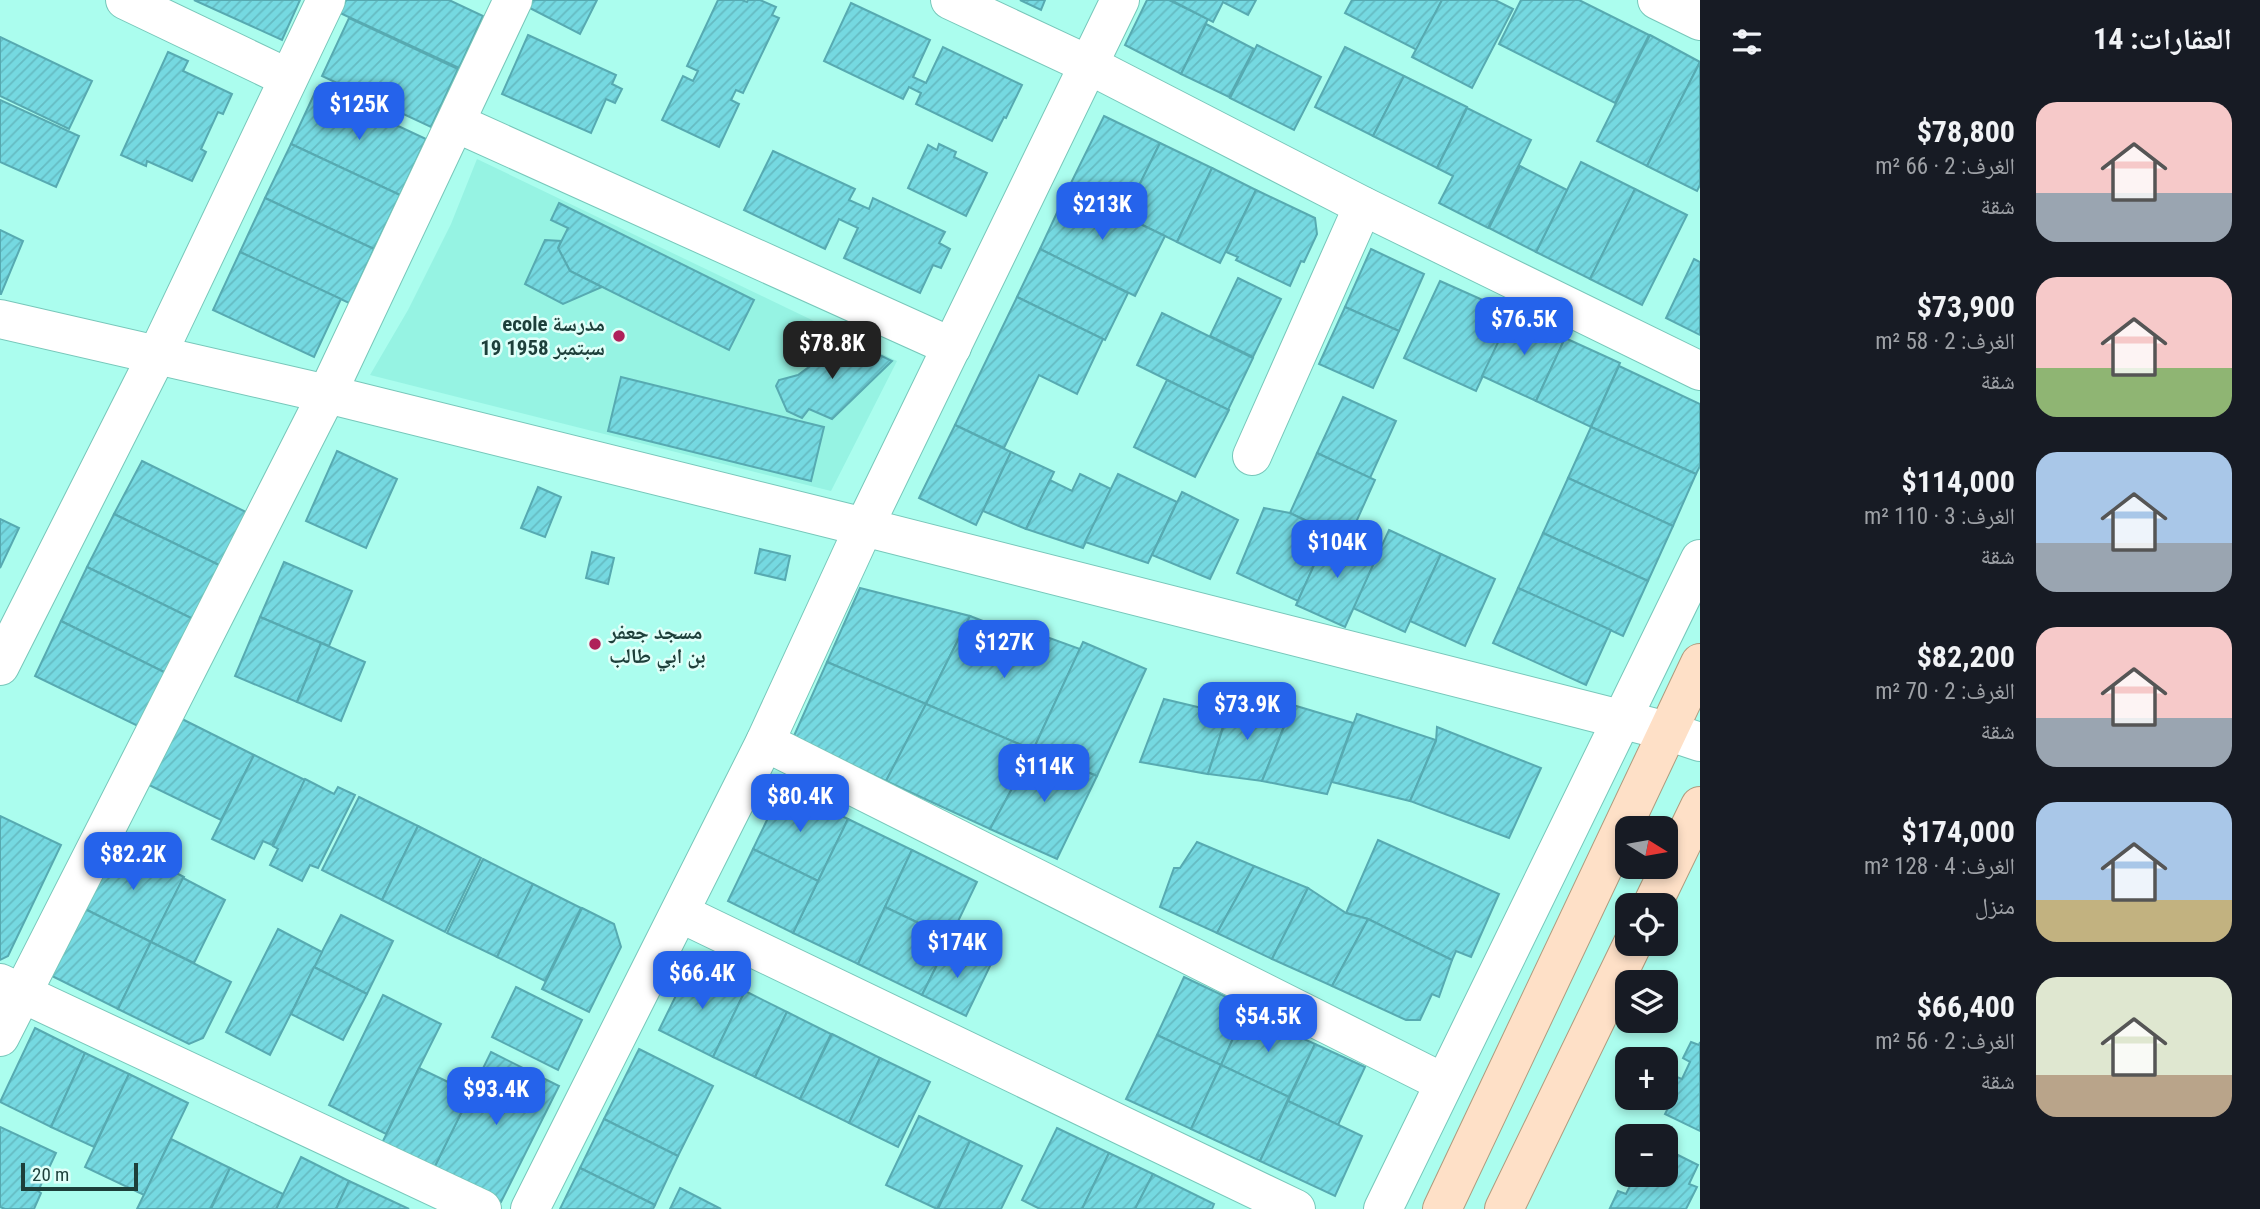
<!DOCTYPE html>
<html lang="ar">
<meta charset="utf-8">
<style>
:root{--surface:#171b24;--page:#20242c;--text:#f1f3f6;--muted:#9ea1a6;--accent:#2563eb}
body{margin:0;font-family:"Roboto Condensed","Noto Naskh Arabic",sans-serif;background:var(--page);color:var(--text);direction:rtl;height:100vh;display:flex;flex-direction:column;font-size:26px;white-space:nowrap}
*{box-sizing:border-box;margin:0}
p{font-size:23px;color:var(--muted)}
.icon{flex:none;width:38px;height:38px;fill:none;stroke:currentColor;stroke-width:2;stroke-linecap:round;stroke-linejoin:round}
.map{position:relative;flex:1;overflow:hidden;direction:ltr}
.drawer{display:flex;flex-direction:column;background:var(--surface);width:560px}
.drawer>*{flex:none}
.needle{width:46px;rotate:101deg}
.fabs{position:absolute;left:1615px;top:816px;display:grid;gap:14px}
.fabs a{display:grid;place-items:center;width:63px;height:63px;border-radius:14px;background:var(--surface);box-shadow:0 4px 10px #0003;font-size:35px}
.scale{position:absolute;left:21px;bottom:18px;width:117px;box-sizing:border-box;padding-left:7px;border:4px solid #1d3f3a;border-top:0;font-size:19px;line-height:24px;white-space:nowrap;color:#1d3f3a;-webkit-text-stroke:5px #e0fff9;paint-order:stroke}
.price{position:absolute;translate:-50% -60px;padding:0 16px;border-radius:14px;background:var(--accent);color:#fff;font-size:23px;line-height:46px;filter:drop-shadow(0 2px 4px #0008)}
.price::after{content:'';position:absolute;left:50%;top:42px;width:21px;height:16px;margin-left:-10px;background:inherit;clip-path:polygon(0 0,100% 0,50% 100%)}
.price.current{background:#222;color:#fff}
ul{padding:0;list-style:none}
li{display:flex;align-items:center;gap:21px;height:175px;padding:0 28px}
li span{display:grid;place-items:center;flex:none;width:196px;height:140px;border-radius:21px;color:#555}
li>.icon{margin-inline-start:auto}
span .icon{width:84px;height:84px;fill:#fffc;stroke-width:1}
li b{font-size:30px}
h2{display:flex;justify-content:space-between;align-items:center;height:84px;padding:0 28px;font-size:30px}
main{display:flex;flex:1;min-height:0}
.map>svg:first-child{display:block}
.built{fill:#96f3e3}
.building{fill:url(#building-hatch);stroke:#57aab1;stroke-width:2}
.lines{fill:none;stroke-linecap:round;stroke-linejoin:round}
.minor-casing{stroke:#77c7ba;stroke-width:40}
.major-casing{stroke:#af9b7e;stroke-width:40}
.minor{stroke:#fff;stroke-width:38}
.major{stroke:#fee0c7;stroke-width:38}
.poi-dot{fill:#af215a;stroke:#e0fff9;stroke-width:2.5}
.labels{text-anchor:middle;stroke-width:5;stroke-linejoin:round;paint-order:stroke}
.poi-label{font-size:21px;font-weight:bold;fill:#1d3f3a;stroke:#e0fff9;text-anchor:end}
</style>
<main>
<section class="drawer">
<h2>العقارات: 14<svg class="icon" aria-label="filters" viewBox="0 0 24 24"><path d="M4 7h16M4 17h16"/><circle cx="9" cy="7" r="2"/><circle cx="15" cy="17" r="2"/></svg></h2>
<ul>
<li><span style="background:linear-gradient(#f6c9c9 65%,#9aa5b1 0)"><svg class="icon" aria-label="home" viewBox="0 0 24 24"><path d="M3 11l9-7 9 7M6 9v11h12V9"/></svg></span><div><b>$78,800</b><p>الغرف: 2 · 66 m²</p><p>شقة</p></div></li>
<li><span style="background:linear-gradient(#f6c9c9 65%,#8fb573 0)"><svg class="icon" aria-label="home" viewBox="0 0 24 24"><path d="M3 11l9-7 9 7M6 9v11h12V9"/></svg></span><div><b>$73,900</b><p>الغرف: 2 · 58 m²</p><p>شقة</p></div></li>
<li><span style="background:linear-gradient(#a9c7e8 65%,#9aa5b1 0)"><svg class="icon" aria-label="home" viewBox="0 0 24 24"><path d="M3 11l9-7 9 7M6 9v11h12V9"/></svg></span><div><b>$114,000</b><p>الغرف: 3 · 110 m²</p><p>شقة</p></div></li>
<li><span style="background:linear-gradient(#f6c9c9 65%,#9aa5b1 0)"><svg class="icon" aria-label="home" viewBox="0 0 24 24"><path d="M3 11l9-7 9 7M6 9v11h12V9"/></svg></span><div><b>$82,200</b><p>الغرف: 2 · 70 m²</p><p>شقة</p></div></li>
<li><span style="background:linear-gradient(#a9c7e8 70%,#c2b280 0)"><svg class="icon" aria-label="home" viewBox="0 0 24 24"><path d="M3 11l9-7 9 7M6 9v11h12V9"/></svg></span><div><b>$174,000</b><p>الغرف: 4 · 128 m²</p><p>منزل</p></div></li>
<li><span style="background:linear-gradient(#dfe7d0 70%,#b9a48a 0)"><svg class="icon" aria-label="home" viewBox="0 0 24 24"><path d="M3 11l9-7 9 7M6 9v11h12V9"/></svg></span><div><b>$66,400</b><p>الغرف: 2 · 56 m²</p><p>شقة</p></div></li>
</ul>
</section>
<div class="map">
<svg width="1700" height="1209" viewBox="0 0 1700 1209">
<defs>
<pattern id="building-hatch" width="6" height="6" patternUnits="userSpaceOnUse" patternTransform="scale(1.75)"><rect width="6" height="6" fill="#75d9e1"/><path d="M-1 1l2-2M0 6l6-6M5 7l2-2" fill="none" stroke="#65bbc2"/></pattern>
</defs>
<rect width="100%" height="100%" fill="#abfdee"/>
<path class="built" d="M477,159l420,202 -66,130 -461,-116 38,-65 43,-86z"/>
<g class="building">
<path d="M194,0h106l-18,40z"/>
<path d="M346,0h103l34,16 -24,52 -119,-55z"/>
<path d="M527,0h70l-17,34 -56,-29z"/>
<path d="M718,0h24l5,2 1,-2h12l16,7 -4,8 7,3 -36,75 -7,-3 -5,10 8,4 -20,43 -57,-27 21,-44 10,5 5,-10 -11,-5z"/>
<path d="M1020,0h25l-4,10z"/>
<path d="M1147,0h22l39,19 -27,55 -56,-29z"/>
<path d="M1171,0h85l-8,15 -25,-13 -10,20z"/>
<path d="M1352,0h90l-25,50 -72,-37z"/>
<path d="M1442,0h53l18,9 -41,79 -60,-31z"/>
<path d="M1521,0h58l70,35 -34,68 -116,-59z"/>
<path d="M851,3l79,37 -17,37 13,6 17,-36 79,38 -16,33 -2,-1 -12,24 -76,-37 5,-11 -12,-6 -6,12 -79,-38z"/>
<path d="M349,18l109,51 -27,58 -109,-51z"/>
<path d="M1206,24l48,25 -25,48 -48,-23z"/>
<path d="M528,35l88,40 -4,9 10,5 -7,14 -9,-4 -15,34 -89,-39z"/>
<path d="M1650,35l50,27 -53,104 -50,-25z"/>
<path d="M0,37l92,44 -23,48 -69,-33z"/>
<path d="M1257,45l64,32 -27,53 -64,-32z"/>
<path d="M1345,47l59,29 -31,60 -58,-29z"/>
<path d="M168,52l20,9 -5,10 49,23 -9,20 -5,-2 -17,37 5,3 -14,29 -45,-20 -1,5 -25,-11z"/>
<path d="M1700,62v123l-3,6 -50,-25z"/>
<path d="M1404,76l63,31 -30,61 -64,-32z"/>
<path d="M317,88l109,51 -26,56 -109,-51z"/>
<path d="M0,100l79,36 -23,51 -56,-25z"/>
<path d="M1467,108l64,32 -43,88 -49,-25 14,-27 -16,-8z"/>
<path d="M1104,116l56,27 -36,73 -56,-27z"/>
<path d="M1160,143l52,25 -35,74 -53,-26z"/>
<path d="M291,144l109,51 -26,54 -109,-51z"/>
<path d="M939,144l17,8 -2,5 33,16 -21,43 -58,-28 20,-43 9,5z"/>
<path d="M773,151l82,38 -6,11 20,9 4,-11 72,34 -6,11 11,6 -9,19 -8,-3 -13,28 -76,-35 14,-30 -19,-9 -14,30 -81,-39z"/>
<path d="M1581,162l54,27 -45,90 -54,-27z"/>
<path d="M1520,166l47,24 -31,62 -47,-24z"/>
<path d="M1212,168l44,22 -36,73 -43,-21z"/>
<path d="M1068,189l97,47 -30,60 -95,-47z"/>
<path d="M1635,189l52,26 -45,90 -52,-26z"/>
<path d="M1256,190l59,28 2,16 -13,28 -3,-1 -11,25 -54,-26 2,-3 -12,-5z"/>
<path d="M265,198l109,51 -25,54 -109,-51z"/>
<path d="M559,203l195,97 -25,50 -159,-79 -12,-23 10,-20 -17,-8z"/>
<path d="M0,230l23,11 -22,53h-1z"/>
<path d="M545,240l16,1 -3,7 12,23 32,16 -39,17 -38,-20z"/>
<path d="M1040,249l88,44 -23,47 -88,-43z"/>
<path d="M1371,249l53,25 -25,57 -54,-24z"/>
<path d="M240,252l101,47 -27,58 -101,-47z"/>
<path d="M1694,259l6,3v73l-34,-17z"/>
<path d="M1238,278l43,21 -28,58 -43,-21z"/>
<path d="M1440,281l72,32 -36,78 -72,-33z"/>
<path d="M1017,297l86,42 -26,55 -38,-19 -35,73 -49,-23z"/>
<path d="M1345,307l54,24 -26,57 -54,-24z"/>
<path d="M1162,313l91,45 -25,52 -91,-45z"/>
<path d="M1512,313l53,25 -29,63 -54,-25z"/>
<path d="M1565,338l55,25 -29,64 -55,-26z"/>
<path d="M847,339l45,22 -60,58 -23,-10 -7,9 -15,-7 -11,-25 3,-6 19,-5z"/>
<path d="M1619,366l81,38v62l-4,8 -105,-47z"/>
<path d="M621,377l203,50 -13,54 -203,-50z"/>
<path d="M1167,380l62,30 -34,67 -61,-30z"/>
<path d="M1343,397l53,24 -26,57 -53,-25z"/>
<path d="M955,425l56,27 -35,73 -57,-27z"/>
<path d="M1591,427l105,47 -23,52 -105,-48z"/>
<path d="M337,451l60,28 -31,69 -60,-27z"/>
<path d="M1011,452l43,20 -28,57 -43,-18z"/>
<path d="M1317,453l58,27 -27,60 -58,-27z"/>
<path d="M142,461l108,53 -29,52 -107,-52z"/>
<path d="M1080,474l31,15 -28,59 -57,-19 24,-49 22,11z"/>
<path d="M1118,474l59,28 -29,61 -63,-21z"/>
<path d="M1568,478l105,48 -25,55 -105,-48z"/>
<path d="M538,487l23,10 -16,40 -24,-9z"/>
<path d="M1182,492l56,28 -28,59 -58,-24z"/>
<path d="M1264,508l26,5 39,19 -31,69 -61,-28z"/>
<path d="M114,514l107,52 -26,54 -108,-53z"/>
<path d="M0,519l19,9 -19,40z"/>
<path d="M1389,530l52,24 -36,78 -52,-24z"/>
<path d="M1329,532l49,22 -33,73 -49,-22z"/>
<path d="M1543,533l105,48 -25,55 -105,-48z"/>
<path d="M760,549l30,7 -5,24 -30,-7z"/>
<path d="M592,552l22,6 -6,26 -22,-6z"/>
<path d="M1441,554l54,25 -30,67 -55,-25z"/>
<path d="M284,562l68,29 -23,55 -69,-29z"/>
<path d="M87,567l108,53 -27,54 -107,-53z"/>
<path d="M860,588l110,28 -44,88 -99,-42z"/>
<path d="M1518,588l93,42 -25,55 -93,-42z"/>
<path d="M970,616l49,19 3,-7 58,21 -47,101 -107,-46z"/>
<path d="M260,617l61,26 -24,59 -62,-26z"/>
<path d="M61,621l107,53 -26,54 -107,-52z"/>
<path d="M1083,642l63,27 -49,107 -64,-26z"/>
<path d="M321,643l44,19 -24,59 -44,-19z"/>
<path d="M827,662l99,42 -40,77 -93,-43z"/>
<path d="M1164,699l63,15 -19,60 -68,-12z"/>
<path d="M1232,700l56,16 -26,65 -54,-7z"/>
<path d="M926,704l107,46 -43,79 -104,-48z"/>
<path d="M1293,705l60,18 -26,71 -65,-13z"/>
<path d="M1357,714l79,26 -26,61 -78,-19z"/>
<path d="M182,719l72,36 -33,65 -72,-35z"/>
<path d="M1437,727l104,41 -32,70 -99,-37 26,-60z"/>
<path d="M1033,750l64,26 -40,83 -67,-30z"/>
<path d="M254,755l51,25 -33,65 -9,-4 -9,18 -42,-20z"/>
<path d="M305,779l29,15 4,-7 17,8 -37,73 -8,-3 -8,16 -32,-16 8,-16 -5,-3z"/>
<path d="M783,787l65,32 -30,62 -65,-32z"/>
<path d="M359,797l59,29 -36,74 -60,-30z"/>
<path d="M0,816l61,29 -53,111 -8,4z"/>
<path d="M848,819l64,31 -54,114 -65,-31z"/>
<path d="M418,826l63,32 -36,74 -63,-32z"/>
<path d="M1378,840l121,54 -28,63 -15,-6 -4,9 -84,-41 -22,-6z"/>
<path d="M116,842l68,35 -33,65 -68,-34z"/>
<path d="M1197,842l57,24 -37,67 -57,-26 14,-39h6z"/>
<path d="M753,849l65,32 -25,52 -65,-32z"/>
<path d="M912,850l65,32 -27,56 -65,-31z"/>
<path d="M483,859l50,25 -36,73 -50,-24z"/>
<path d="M1254,866l54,22 -36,71 -55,-26z"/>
<path d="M183,878l42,22 -31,63 -43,-21z"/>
<path d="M533,884l48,24 -36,73 -48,-24z"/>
<path d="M1308,888l38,25 22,6 -36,67 -60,-27z"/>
<path d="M885,907l65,31 -28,57 -64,-31z"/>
<path d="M83,908l68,34 -33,67 -68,-34z"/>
<path d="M582,908l32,16 7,23 -32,65 -47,-23z"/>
<path d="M341,915l52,26 -26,53 -53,-27z"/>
<path d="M1368,919l84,41 -13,37 -7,-3 -12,26h-14l-74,-34z"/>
<path d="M278,929l44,23 -52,103 -44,-23z"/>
<path d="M151,942l80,40 -28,56 -14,6 -71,-35z"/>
<path d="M948,943l43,21 -25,52 -44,-21z"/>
<path d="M691,965l54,26 -32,66 -54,-27z"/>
<path d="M314,967l53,27 -24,46 -52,-26z"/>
<path d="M1184,977l59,28 -2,5 4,2 -24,53 -64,-30z"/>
<path d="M516,987l66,33 -24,50 -66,-33z"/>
<path d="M745,991l42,21 -32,65 -42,-20z"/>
<path d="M383,995l58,29 -55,110 -57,-29z"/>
<path d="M787,1012l44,22 -31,65 -45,-22z"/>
<path d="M1245,1012l70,32 -26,53 -68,-32z"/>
<path d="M35,1028l50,25 -34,74 -51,-25z"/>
<path d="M832,1034l48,24 -31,65 -49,-24z"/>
<path d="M1157,1035l64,30 -30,64 -65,-30z"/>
<path d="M1691,1042l8,3 1,-3v89l-35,-17 9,-18 -8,-3 8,-17 8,3 8,-17 -7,-4z"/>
<path d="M1315,1044l50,23 -27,58 -50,-24z"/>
<path d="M639,1049l74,37 -35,70 -74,-37z"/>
<path d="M491,1052l68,34 -58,116 -67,-34z"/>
<path d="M85,1053l44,21 -35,73 -43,-20z"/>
<path d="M880,1058l50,24 -32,65 -49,-24z"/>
<path d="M1221,1065l68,32 -29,64 -69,-32z"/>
<path d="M419,1068l52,25 -37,75 -52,-25z"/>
<path d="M129,1074l59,29 -44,92 -59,-28z"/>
<path d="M1288,1101l74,35 -27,60 -75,-35z"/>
<path d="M919,1116l51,25 -33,68 -51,-24z"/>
<path d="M604,1119l74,37 -23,49 -75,-37z"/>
<path d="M0,1127l56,26 -18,38 3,2 -7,16h-29l-5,-2z"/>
<path d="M1057,1128l52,25 -27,56h-42l-18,-9z"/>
<path d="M171,1139l59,29 -20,41h-73z"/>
<path d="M970,1141l52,25 -21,43h-63z"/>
<path d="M1666,1149l32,16 -9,19 8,3 -11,22 -76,-1 8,-17 8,3 8,-16 -8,-4 2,-3v3h38z"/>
<path d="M1109,1153l44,21 -18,35h-53z"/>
<path d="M301,1157l48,24 -13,28h-60z"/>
<path d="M230,1168l53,26 -7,15h-65z"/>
<path d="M580,1168l75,37 -2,4h-93z"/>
<path d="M1153,1174l61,30 -2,5h-77z"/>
<path d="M349,1181l60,28h-73z"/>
<path d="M680,1188l41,21h-51z"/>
</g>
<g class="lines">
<defs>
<g id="minor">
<path d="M125,0l163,78"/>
<path d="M950,0l139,65 274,141 337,165"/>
<path d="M1657,0l43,21"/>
<path d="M456,123l496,224"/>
<path d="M0,319l327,75 537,133 803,204 33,11"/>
<path d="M1252,456l111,-250"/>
<path d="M0,666l157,-311 169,-355"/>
<path d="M765,742l679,341"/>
<path d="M680,913l616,296"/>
<path d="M0,983l482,226"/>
<path d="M0,1037l327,-643 186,-394"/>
<path d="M530,1209l235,-467 99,-215 256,-527"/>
<path d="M1383,1209l317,-650"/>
</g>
<g id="major">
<path d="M1652,905l48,-99"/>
<path d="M1442,1209l258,-546"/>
<path d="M1504,1209l129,-266"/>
</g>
</defs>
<use href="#minor" class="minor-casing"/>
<use href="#major" class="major-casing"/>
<use href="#minor" class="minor"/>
<use href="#major" class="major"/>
</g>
<g class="poi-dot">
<circle cx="619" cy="336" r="7"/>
<circle cx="595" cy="644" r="7"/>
</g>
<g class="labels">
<g class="poi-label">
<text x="605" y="331">ecole مدرسة<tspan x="605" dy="24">19 سبتمبر 1958</tspan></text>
<text x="609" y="639" text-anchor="start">مسجد جعفر<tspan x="609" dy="24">بن ابي طالب</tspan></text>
</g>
</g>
</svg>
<div class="fabs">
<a><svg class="needle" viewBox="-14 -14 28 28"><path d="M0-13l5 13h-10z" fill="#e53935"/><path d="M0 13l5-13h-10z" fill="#9ea1a6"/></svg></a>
<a><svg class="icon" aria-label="locate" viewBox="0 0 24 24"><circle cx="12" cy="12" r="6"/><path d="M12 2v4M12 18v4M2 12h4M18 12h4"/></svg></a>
<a><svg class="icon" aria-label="layers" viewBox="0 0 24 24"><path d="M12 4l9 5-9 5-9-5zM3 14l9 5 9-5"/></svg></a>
<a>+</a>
<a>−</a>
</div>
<div class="scale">20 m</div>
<b class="price" style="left:359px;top:142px">$125K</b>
<b class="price" style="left:1102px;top:242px">$213K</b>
<b class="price" style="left:1524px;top:357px">$76.5K</b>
<b class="price current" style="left:832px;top:381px">$78.8K</b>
<b class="price" style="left:1337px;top:580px">$104K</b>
<b class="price" style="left:1004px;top:680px">$127K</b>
<b class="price" style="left:1247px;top:742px">$73.9K</b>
<b class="price" style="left:1044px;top:804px">$114K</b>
<b class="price" style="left:800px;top:834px">$80.4K</b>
<b class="price" style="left:133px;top:892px">$82.2K</b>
<b class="price" style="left:957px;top:980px">$174K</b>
<b class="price" style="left:702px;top:1011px">$66.4K</b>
<b class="price" style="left:1268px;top:1054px">$54.5K</b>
<b class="price" style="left:496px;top:1127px">$93.4K</b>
</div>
</main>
